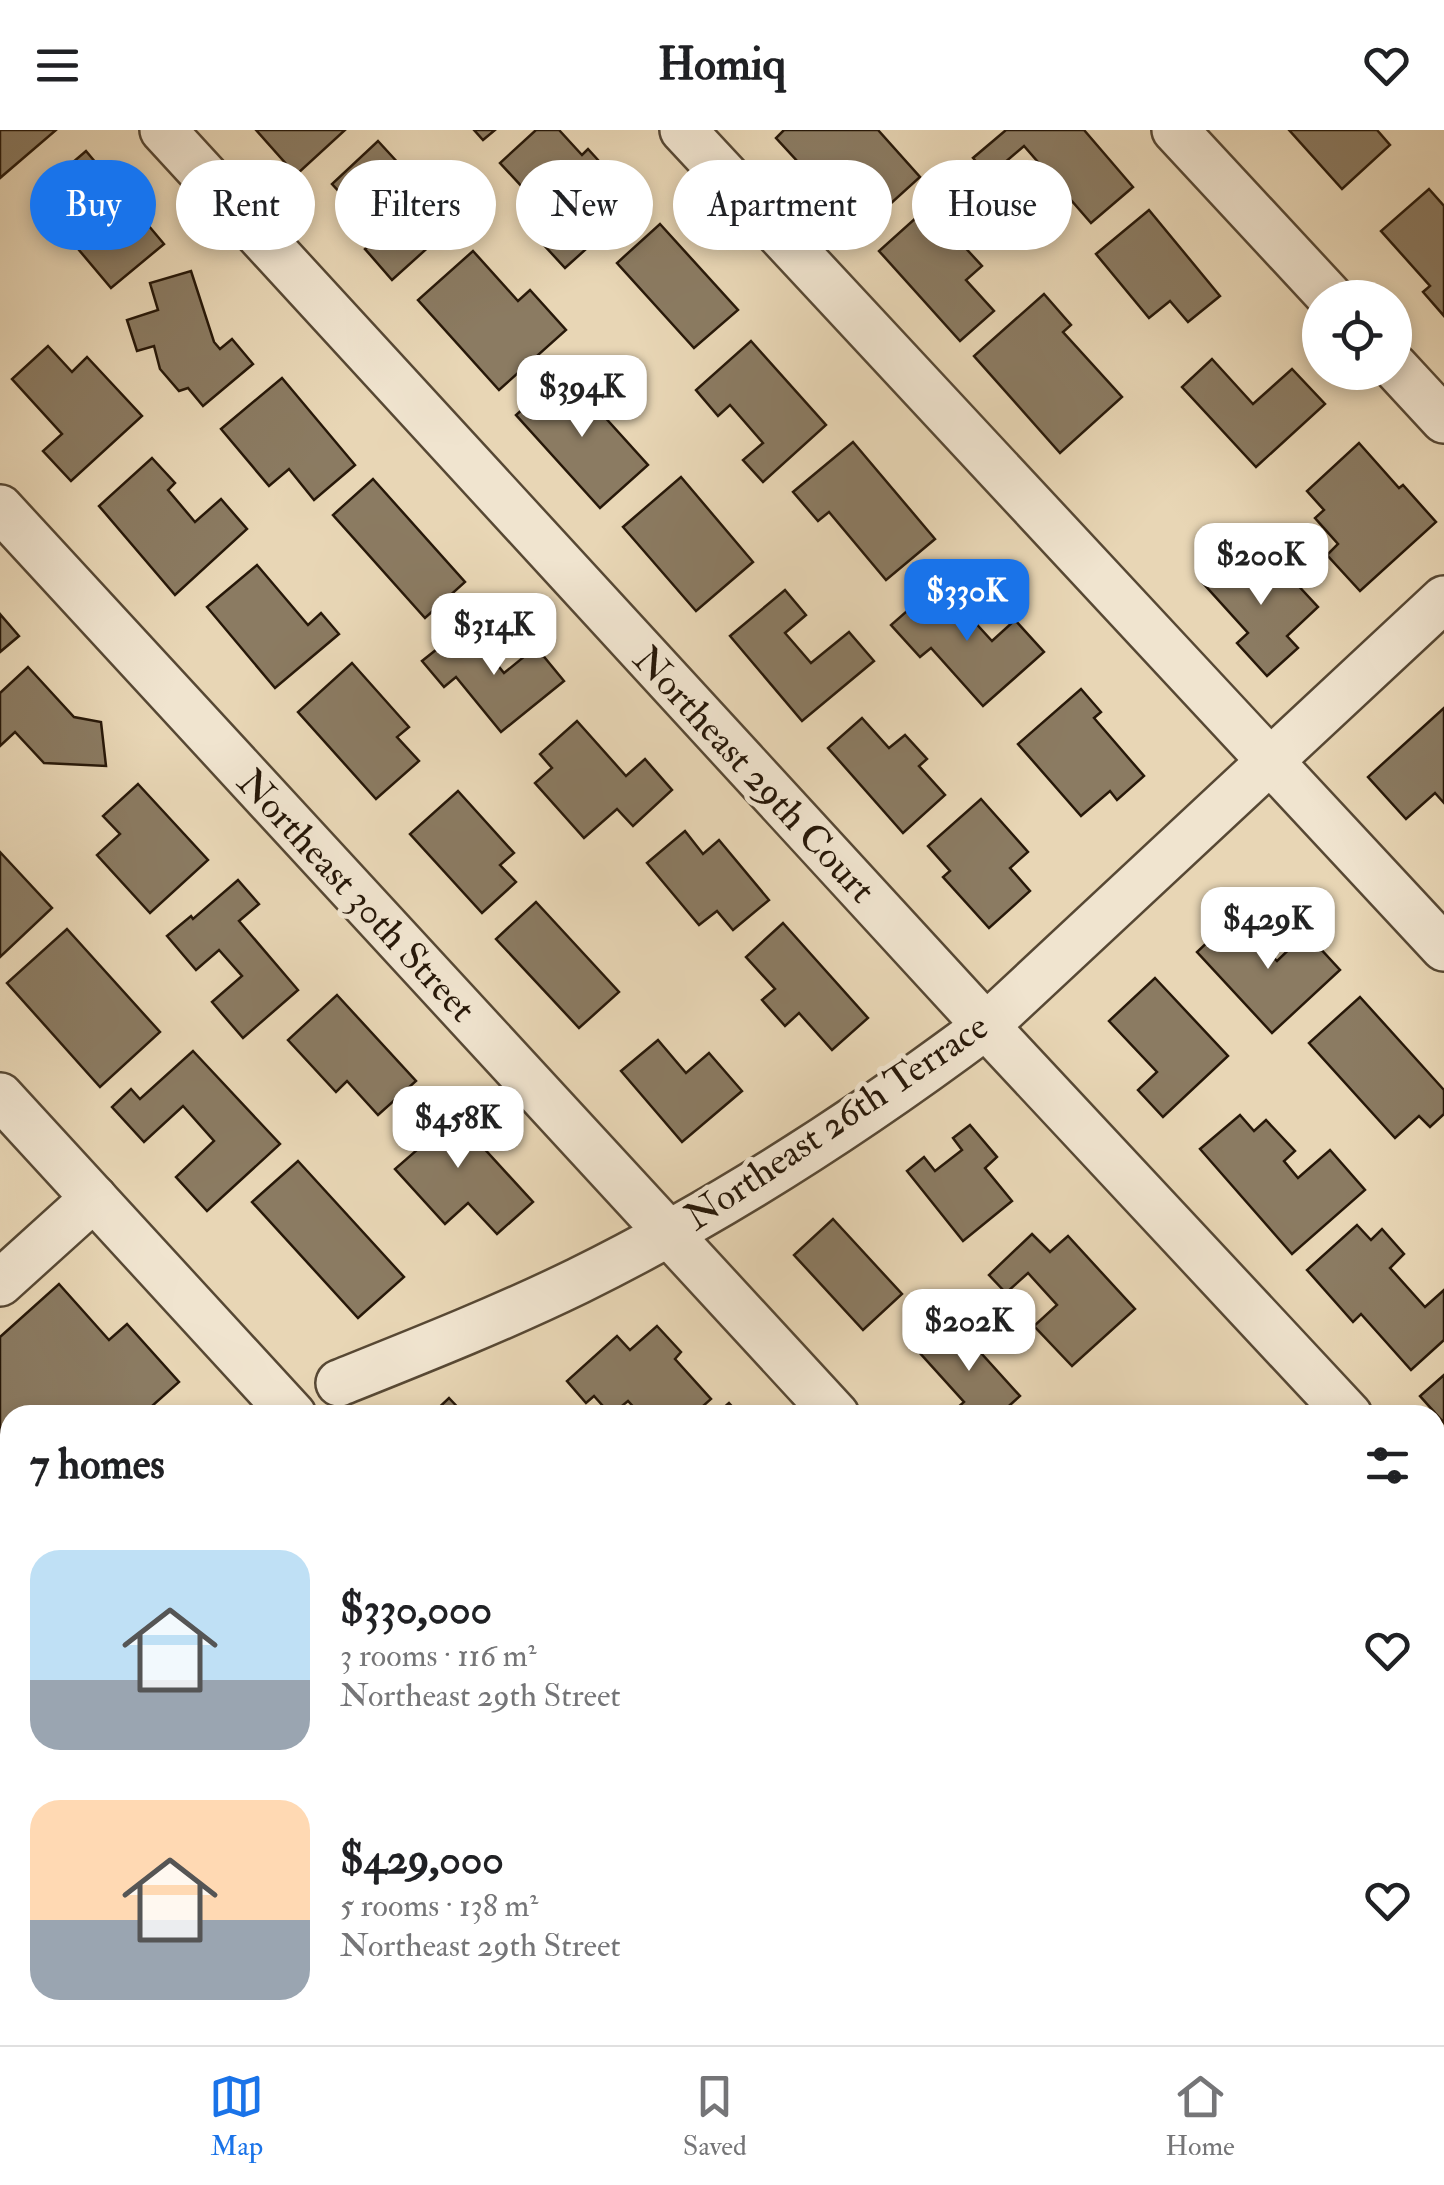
<!DOCTYPE html>
<meta charset="utf-8">
<style>
:root{--surface:#fff;--page:#f6f6f6;--text:#202124;--muted:#757577;--line:#e0e0e0;--accent:#1a73e8}
body{margin:0;font-family:"IM FELL Double Pica",serif;background:var(--page);color:var(--text);height:100vh;display:flex;flex-direction:column;font-size:38px;white-space:nowrap}
*{box-sizing:border-box;margin:0}
p{font-size:32px;color:var(--muted)}
.icon{flex:none;width:55px;height:55px;fill:none;stroke:currentColor;stroke-width:2;stroke-linecap:round;stroke-linejoin:round}
.map{position:relative;flex:1;overflow:hidden}
.side{position:absolute;left:0px;top:1275px;width:1445px;height:640px;display:flex;flex-direction:column;background:var(--surface);border-radius:30px 30px 0 0;box-shadow:0 5px 15px #0003}
.side>*{flex:none}
.guide{position:absolute;left:30px;top:30px;width:1385px;height:90px;display:flex;gap:20px}
.buttons{position:absolute;left:1302px;top:150px;display:grid;gap:20px}
.buttons a{display:grid;place-items:center;width:110px;height:110px;border-radius:50%;background:var(--surface);box-shadow:0 5px 15px #0003;font-size:50px}
.price{position:absolute;translate:-50% -85px;padding:0 22px;border-radius:20px;background:#fff;color:#222;font-size:32px;line-height:65px;filter:drop-shadow(0 2px 5px #0008)}
.price::after{content:'';position:absolute;left:50%;top:60px;width:30px;height:22px;margin-left:-15px;background:inherit;clip-path:polygon(0 0,100% 0,50% 100%)}
.price.active{background:var(--accent);color:#fff}
ul{padding:0;list-style:none}
li{display:flex;align-items:center;gap:30px;height:250px;padding:0 30px}
li span{display:grid;place-items:center;flex:none;width:280px;height:200px;border-radius:30px;color:#555}
li>.icon{margin-inline-start:auto}
span .icon{width:120px;height:120px;fill:#fffc;stroke-width:1}
li b{font-size:42px}
h2{display:flex;justify-content:space-between;align-items:center;height:120px;padding:0 30px;font-size:42px}
.chip{padding:0 35px;border-radius:45px;background:var(--surface);box-shadow:0 5px 15px #0003;font-size:35px;line-height:90px}
.chip.active{background:var(--accent);color:#fff}
header{display:flex;justify-content:space-between;align-items:center;height:130px;padding:0 30px;background:var(--surface);font-size:45px;font-weight:700}
.tabs{display:flex;justify-content:space-around;align-items:center;height:140px;border-top:2px solid var(--line);background:var(--surface);font-size:28px;color:var(--muted)}
.tabs a{display:grid;justify-items:center;gap:5px}
.tabs .active{color:var(--accent)}
.map>svg:first-child{display:block}
.building{fill:#8b7b62;stroke:#271809;stroke-width:2.5}
.lines{fill:none;stroke-linecap:round;stroke-linejoin:round}
.minor-casing{stroke:#574834;stroke-width:50}
.major-casing{stroke:#271809;stroke-width:60}
.minor{stroke:#f0e4cf;stroke-width:45}
.major{stroke:#e8d6b5;stroke-width:55}
.labels{text-anchor:middle;stroke-width:10;stroke-linejoin:round;paint-order:stroke}
.street-label{font-size:38px;fill:#271809;stroke:#f0e4cf}
</style>
<header><svg class="icon" aria-label="menu" viewBox="0 0 24 24"><path d="M4 6h16M4 12h16M4 18h16"/></svg>Homiq<svg class="icon" aria-label="heart" viewBox="0 0 24 24"><path d="M12 20l-8-8c-3-5 5-10 8-4 3-6 11-1 8 4z"/></svg></header>
<div class="map">
<svg width="1444" height="1915" viewBox="0 0 1444 1915">
<rect width="100%" height="100%" fill="#e8d6b5"/>
<filter id="stains"><feTurbulence type="fractalNoise" baseFrequency=".002" numOctaves="4"/><feColorMatrix values="0 0 0 0 .2 0 0 0 0 .09 0 0 0 0 .02 0 0 0 .5 -.17"/></filter>
<radialGradient id="worn" r=".72"><stop offset=".6" stop-color="#630" stop-opacity="0"/><stop offset="1" stop-color="#630" stop-opacity=".3"/></radialGradient>
<g class="building">
<path d="M0,0h56l-56,48z"/>
<path d="M256,0h89l-49,45z"/>
<path d="M474,0h21l-12,10z"/>
<path d="M536,0h23l23,25 6,-6 49,54 -72,65 -23,-25 17,-16 -59,-64z"/>
<path d="M784,0h94l42,47 -64,58 -39,-44 4,-4 -45,-49z"/>
<path d="M1006,0h78l49,57 -42,36 -67,-77 -35,30 -16,-18z"/>
<path d="M1289,0h88l13,15 -48,44z"/>
<path d="M378,11l76,83 -62,56 -27,-31 15,-13 -48,-52z"/>
<path d="M86,21l78,93 -53,44 -54,-64 11,-9 -24,-28z"/>
<path d="M1429,59l15,17v110l-21,-24 7,-6 -49,-55z"/>
<path d="M928,77l54,59 -16,14 28,31 -34,30 -81,-90z"/>
<path d="M1149,80l71,86 -32,26 -18,-21 -21,17 -53,-64z"/>
<path d="M660,94l78,86 -44,38 -77,-85z"/>
<path d="M473,121l45,50 12,-11 36,40 -67,60 -81,-90z"/>
<path d="M191,141l23,71 6,7 12,-10 21,25 -50,42 -15,-18 -9,3 -19,-22 -6,-23 -17,5 -10,-31 31,-10 -8,-27z"/>
<path d="M1044,164l27,31 -8,7 59,65 -62,56 -86,-97z"/>
<path d="M751,211l75,84 -63,57 -20,-22 20,-17 -33,-38 -12,11 -22,-26z"/>
<path d="M48,216l24,26 15,-15 55,59 -71,65 -28,-30 19,-17 -50,-55z"/>
<path d="M1212,229l41,45 39,-35 33,35 -69,63 -74,-80z"/>
<path d="M564,242l84,93 -48,43 -84,-93z"/>
<path d="M282,248l73,87 -41,35 -25,-31 -20,17 -48,-57z"/>
<path d="M853,312l82,97 -49,41 -57,-68 -11,9 -25,-29z"/>
<path d="M1359,313l40,45 4,-3 33,37 -76,69 -33,-36 11,-11 -23,-26 9,-8 -17,-19z"/>
<path d="M152,328l23,25 -7,7 27,32 26,-23 26,30 -72,66 -76,-89z"/>
<path d="M681,347l72,85 -57,49 -73,-84z"/>
<path d="M373,349l92,103 -40,36 -92,-103z"/>
<path d="M1240,419l27,29 13,-12 38,41 -31,29 11,12 -31,28 -30,-33 11,-10 -46,-51z"/>
<path d="M257,435l51,60 13,-12 18,21 -64,54 -68,-81z"/>
<path d="M939,453l53,58 23,-21 29,32 -61,54 -52,-58 -11,9 -29,-32z"/>
<path d="M785,460l21,25 -21,18 26,30 38,-31 25,29 -72,60 -72,-85z"/>
<path d="M0,484l19,22 -19,16z"/>
<path d="M466,496l38,47 32,-26 28,34 -63,51 -45,-55 -12,10 -22,-26z"/>
<path d="M352,533l57,64 -12,10 22,24 -43,38 -78,-87z"/>
<path d="M28,537l46,50 27,5 5,44 -62,-3 -29,-31 -15,14v-53z"/>
<path d="M1081,559l20,23 -7,6 50,58 -27,24 -7,-9 -29,25 -63,-72z"/>
<path d="M1444,578v95l-9,-10 -29,26 -38,-42z"/>
<path d="M862,588l27,30 16,-13 22,24 -8,7 26,29 -42,38 -75,-85z"/>
<path d="M577,591l49,55 19,-17 27,31 -39,36 -16,-17 -33,29 -49,-55 17,-15 -12,-14z"/>
<path d="M138,654l70,76 -58,53 -53,-58 23,-21 -17,-18z"/>
<path d="M458,661l56,62 -14,12 16,17 -34,31 -72,-79z"/>
<path d="M981,669l47,53 -18,16 20,23 -41,37 -46,-51 7,-6 -22,-25z"/>
<path d="M685,701l18,23 16,-14 50,60 -36,30 -16,-19 -18,14 -52,-62z"/>
<path d="M0,722l52,56 -52,49z"/>
<path d="M238,750l21,24 -20,17 59,69 -55,48 -31,-36 30,-26 -23,-26 -23,20 -29,-34 24,-20 2,3z"/>
<path d="M536,772l83,90 -40,36 -83,-89z"/>
<path d="M1235,786l42,45 29,-28 34,37 -68,63 -75,-81z"/>
<path d="M783,793l85,95 -36,32 -33,-37 -14,13 -23,-26 13,-11 -29,-32z"/>
<path d="M67,799l93,103 -60,55 -93,-104z"/>
<path d="M1155,848l73,78 -65,61 -25,-27 19,-18 -48,-51z"/>
<path d="M337,865l79,86 -38,34 -31,-34 -11,11 -48,-52z"/>
<path d="M1360,867l84,93v24l-14,13 -11,-11 -24,22 -86,-95z"/>
<path d="M658,910l28,33 23,-20 33,38 -60,51 -61,-71z"/>
<path d="M193,921l87,93 -73,67 -31,-34 38,-36 -31,-35 -39,36 -32,-35 19,-18 9,10z"/>
<path d="M438,968l95,104 -36,32 -29,-31 -23,21 -50,-55 22,-19 -16,-18z"/>
<path d="M1240,985l14,16 12,-11 29,31 -11,10 14,17 32,-28 35,40 -73,64 -92,-105z"/>
<path d="M970,995l27,32 -12,11 27,33 -49,40 -56,-70 17,-14 11,14 27,-21 -9,-12z"/>
<path d="M298,1031l106,116 -46,41 -106,-116z"/>
<path d="M833,1089l69,75 -39,36 -69,-75z"/>
<path d="M1357,1095l14,15 11,-11 22,25 -14,14 35,39 19,-17v50l-33,30 -50,-56 -8,8 -46,-52z"/>
<path d="M1032,1104l18,18 18,-16 67,73 -63,57 -38,-40 23,-21 -29,-32 -22,20 -17,-18z"/>
<path d="M59,1154l50,56 18,-16 52,58 -37,33h-132v41l-10,-11v-108z"/>
<path d="M953,1192l67,74 -21,19h-50l15,-13 -45,-50z"/>
<path d="M657,1196l24,26 -6,7 36,40 -18,16h-52l-13,-14 -17,14 -17,-19 -8,7 -19,-22 50,-45 13,14z"/>
<path d="M1444,1245v48l-24,-27z"/>
<path d="M449,1268l16,17h-34z"/>
<path d="M729,1273l11,12h-25z"/>
<path d="M10,1843v62h89l10,10h-109v-65z"/>
<path d="M619,1905h169l10,10h-189z"/>
<path d="M1017,1905h59l-11,10h-29z"/>
<path d="M1298,1905h130l-7,10h-108z"/>
</g>
<g class="lines">
<defs>
<g id="minor">
<path d="M163,0l823,896 363,389"/>
<path d="M683,0l761,818"/>
<path d="M1175,0l156,168"/>
<path d="M1395,237l49,53"/>
<path d="M0,378l836,907"/>
<path d="M0,966l293,319"/>
<path d="M0,1153l94,-85"/>
<path d="M339,1253c80,-32 161,-64 239,-102 142,-70 281,-160 408,-255l458,-427"/>
<path d="M1435,1377l9,9"/>
<path d="M0,1479l10,-9"/>
<path d="M1435,1573l9,-12"/>
<path d="M870,1905l9,10"/>
<path d="M1219,1905l18,10"/>
<path d="M529,1915l11,-10"/>
</g>
<g id="major">
<path d="M0,1512l10,11"/>
<path d="M0,1614l10,10"/>
<path d="M271,1905l9,10"/>
<path d="M362,1905l10,10"/>
</g>
</defs>
<use href="#minor" class="minor-casing"/>
<use href="#major" class="major-casing"/>
<use href="#minor" class="minor"/>
<use href="#major" class="major"/>
</g>
<g class="labels">
<g class="street-label">
<text transform="translate(755 644) rotate(47)" y="13">Northeast 29th Court</text>
<text transform="translate(357 765) rotate(47)" y="13">Northeast 30th Street</text>
<text transform="translate(836 991) rotate(-34)" y="13">Northeast 26th Terrace</text>
</g>
</g>
<rect width="100%" height="100%" filter="url(#stains)"/>
<rect width="100%" height="100%" fill="url(#worn)"/>
</svg>
<div class="buttons">
<a><svg class="icon" aria-label="locate" viewBox="0 0 24 24"><circle cx="12" cy="12" r="6"/><path d="M12 2v4M12 18v4M2 12h4M18 12h4"/></svg></a>
</div>
<b class="price" style="left:582px;top:310px">$394K</b>
<b class="price" style="left:1261px;top:478px">$200K</b>
<b class="price active" style="left:967px;top:514px">$330K</b>
<b class="price" style="left:494px;top:548px">$314K</b>
<b class="price" style="left:1268px;top:842px">$429K</b>
<b class="price" style="left:458px;top:1041px">$458K</b>
<b class="price" style="left:969px;top:1244px">$202K</b>
<div class="guide">
<a class="chip active">Buy</a>
<a class="chip">Rent</a>
<a class="chip">Filters</a>
<a class="chip">New</a>
<a class="chip">Apartment</a>
<a class="chip">House</a>
</div>
<section class="side">
<h2>7 homes<svg class="icon" aria-label="filters" viewBox="0 0 24 24"><path d="M4 7h16M4 17h16"/><circle cx="9" cy="7" r="2"/><circle cx="15" cy="17" r="2"/></svg></h2>
<ul>
<li><span style="background:linear-gradient(#bfe0f5 65%,#9aa5b1 0)"><svg class="icon" aria-label="home" viewBox="0 0 24 24"><path d="M3 11l9-7 9 7M6 9v11h12V9"/></svg></span><div><b>$330,000</b><p>3 rooms · 116 m²</p><p>Northeast 29th Street</p></div><svg class="icon" aria-label="heart" viewBox="0 0 24 24"><path d="M12 20l-8-8c-3-5 5-10 8-4 3-6 11-1 8 4z"/></svg></li>
<li><span style="background:linear-gradient(#ffd9b3 60%,#9aa5b1 0)"><svg class="icon" aria-label="home" viewBox="0 0 24 24"><path d="M3 11l9-7 9 7M6 9v11h12V9"/></svg></span><div><b>$429,000</b><p>5 rooms · 138 m²</p><p>Northeast 29th Street</p></div><svg class="icon" aria-label="heart" viewBox="0 0 24 24"><path d="M12 20l-8-8c-3-5 5-10 8-4 3-6 11-1 8 4z"/></svg></li>
</ul>
</section>
</div>
<nav class="tabs">
<a class="active"><svg class="icon" aria-label="map" viewBox="0 0 24 24"><path d="M3 6l6-2 6 2 6-2v14l-6 2-6-2-6 2zM9 4v14M15 6v14"/></svg>Map</a>
<a><svg class="icon" aria-label="saved" viewBox="0 0 24 24"><path d="M7 4h10v16l-5-4-5 4z"/></svg>Saved</a>
<a><svg class="icon" aria-label="home" viewBox="0 0 24 24"><path d="M3 11l9-7 9 7M6 9v11h12V9"/></svg>Home</a>
</nav>
